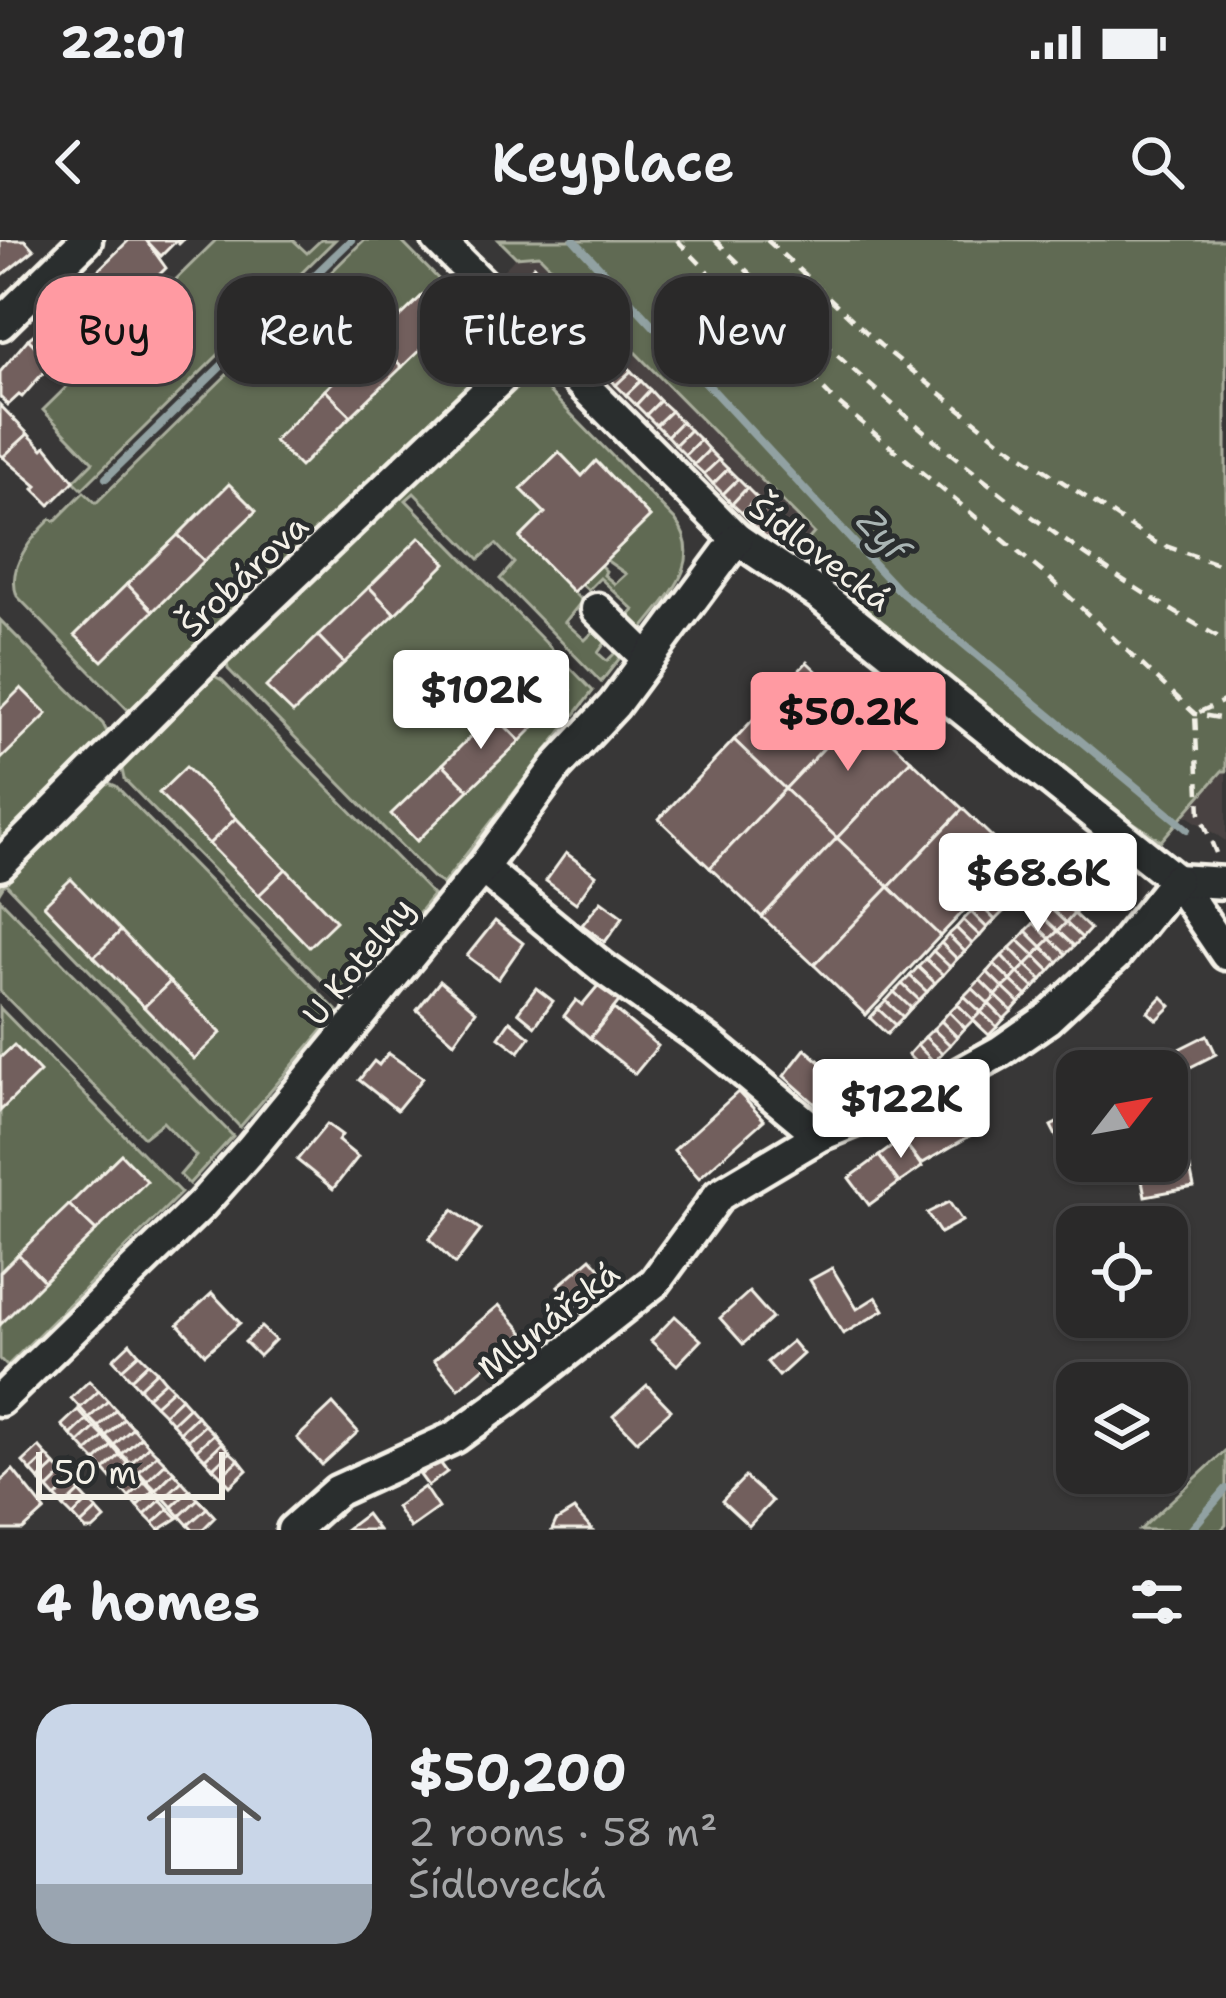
<!DOCTYPE html>
<meta charset="utf-8">
<style>
:root{--surface:#2a2929;--page:#323131;--text:#f1f3f6;--muted:#a5a6a8;--line:#464546;--accent:#ff9aa2}
body{margin:0;font-family:"Shantell Sans",sans-serif;background:var(--page);color:var(--text);height:100vh;display:flex;flex-direction:column;font-size:45px;white-space:nowrap}
*{box-sizing:border-box;margin:0}
p{font-size:39px;color:var(--muted)}
.icon{flex:none;width:66px;height:66px;fill:none;stroke:currentColor;stroke-width:2;stroke-linecap:round;stroke-linejoin:round}
.map{position:relative;height:1290px;overflow:hidden}
.panel{display:flex;flex-direction:column;background:var(--surface);flex:1}
.panel>*{flex:none}
.hud{position:absolute;left:36px;top:36px;width:1155px;height:108px;display:flex;gap:24px}
.needle{width:78px;rotate:59deg}
.fabs{position:absolute;left:1056px;top:810px;display:grid;gap:24px}
.fabs a{display:grid;place-items:center;width:132px;height:132px;border-radius:24px;background:var(--surface);box-shadow:0 3px 9px #0004,0 0 0 3px var(--line);font-size:60px}
.scale{position:absolute;left:36px;bottom:30px;width:189px;box-sizing:border-box;padding-left:12px;border:6px solid #f4f1e8;border-top:0;font-size:33px;line-height:42px;white-space:nowrap;color:#f4f1e8;-webkit-text-stroke:9px #2a2d2e;paint-order:stroke}
.price{position:absolute;translate:-50% -102px;padding:0 27px;border-radius:12px;background:#fff;color:#222;font-size:39px;line-height:78px;filter:drop-shadow(0 3px 6px #0008)}
.price::after{content:'';position:absolute;left:50%;top:72px;width:36px;height:27px;margin-left:-18px;background:inherit;clip-path:polygon(0 0,100% 0,50% 100%)}
.price.active{background:var(--accent);color:#111}
ul{padding:0;list-style:none}
li{display:flex;align-items:center;gap:36px;height:300px;padding:0 36px}
li span{display:grid;place-items:center;flex:none;width:336px;height:240px;border-radius:36px;color:#555}
li>.icon{margin-inline-start:auto}
span .icon{width:144px;height:144px;fill:#fffc;stroke-width:1}
li b{font-size:51px}
h2{display:flex;justify-content:space-between;align-items:center;height:144px;padding:0 36px;font-size:51px}
.chip{padding:0 42px;border-radius:36px;background:var(--surface);box-shadow:0 3px 9px #0004,0 0 0 3px var(--line);font-size:42px;line-height:108px}
.chip.active{background:var(--accent);color:#111}
.status{display:flex;justify-content:space-between;align-items:center;height:84px;padding:0 60px;background:var(--surface);direction:ltr}
.status svg{height:33px;fill:currentColor}
header{display:flex;justify-content:space-between;align-items:center;height:156px;padding:0 36px;background:var(--surface);font-size:54px;font-weight:600}
.map>svg:first-child{display:block}
.built{fill:#494342}
.green{fill:#606b52;stroke:#aaae9d;stroke-width:3}
.lines{fill:none;stroke-linecap:round;stroke-linejoin:round}
.stream{stroke:#91a1a2;stroke-width:8}
.building{fill:#725f5d;stroke:#f4f1e8;stroke-width:3}
.minor-casing{stroke:#f4f1e8;stroke-width:39}
.path{stroke:#f4f1e8;stroke-width:4.5;stroke-dasharray:12 9;stroke-linecap:butt}
.minor{stroke:#2a2d2e;stroke-width:30}
.labels{text-anchor:middle;stroke-width:10;stroke-linejoin:round;paint-order:stroke}
.street-label{font-size:33px;fill:#f4f1e8;stroke:#2a2d2e}
.water-label{font-size:36px;font-style:italic;fill:#aab5b4;stroke:#2a2d2e}
</style>
<div class="status"><b>22:01</b><svg viewBox="0 0 49 12"><path d="M0 12V9h3v3zM5 12V6h3v6zM10 12V3h3v9zM15 12V0h3v12zM26 1h20v11H26zM47 4h2v5h-2z"/></svg></div>
<header><svg class="icon" aria-label="back" viewBox="0 0 24 24"><path d="M15 5l-7 7 7 7"/></svg>Keyplace<svg class="icon" aria-label="search" viewBox="0 0 24 24"><circle cx="10" cy="10" r="6"/><path d="M15 15l6 6"/></svg></header>
<div class="map">
<svg width="1226" height="1290" viewBox="0 0 1226 1290">
<rect width="100%" height="100%" fill="#383737"/>
<filter id="ink" filterUnits="userSpaceOnUse"><feTurbulence type="fractalNoise" baseFrequency=".00833" numOctaves="2"/><feDisplacementMap in="SourceGraphic" scale="24" xChannelSelector="R" yChannelSelector="G"/><feConvolveMatrix kernelMatrix="1 2 1 2 8 2 1 2 1" color-interpolation-filters="sRGB"/></filter>
<g filter="url(#ink)">
<g class="built">
<path d="M539,15l276,279 -17,18 -12,7 -292,-279 22,-23z"/>
<path d="M1222,531h4v70l-42,-27z"/>
</g>
<g class="green">
<path d="M216,0h77l14,13 14,-13h14l-253,249 -8,-8 19,-19 -50,-52z"/>
<path d="M364,0h36l275,280c32,42 -8,77 -33,110l-13,-2 -2,-10 7,-8 -34,-32 -12,12 -7,-6 19,-19 6,6 -2,4 11,9 11,-10 -20,-14 44,-43 -54,-55 -14,14 -23,-24 -37,37 23,24 -25,25 62,63 -17,21 20,18 8,-8 7,-1 7,9 -9,13 9,8 12,-12h8l-26,33 -101,-103 14,-16 -18,-19 -17,15 -65,-66 -8,7 187,191 -150,193 -10,-6 -205,-209 -1,-7 -15,13 10,5 211,215 -88,109 -221,-225 -3,-14 -17,16 12,5 222,226 -98,115 -235,-244 -5,8v-271l103,104 4,8 22,-21 -112,-115c-11,-29 14,-58 34,-77l4,2 29,-29 12,11z"/>
<path d="M499,0h727v531h-4l-61,70 -89,-60 -274,-229 16,-19 -275,-278 -23,2z"/>
<path d="M0,659l233,237 -44,48 -9,-9 16,-19 -33,-34 -19,15 -144,-146z"/>
<path d="M0,768l181,185 -174,173 -7,-7z"/>
<path d="M1226,1210v75l-5,5h-81z"/>
</g>
<g class="lines">
<g class="stream">
<path d="M574,0l323,349 290,240"/>
<path d="M106,238l245,-238"/>
<path d="M1191,1290l35,-41"/>
</g>
</g>
<g class="building">
<path d="M0,0h25l9,10 -34,27z"/>
<path d="M129,0h17l20,28 -55,54 -8,-9 -4,3 -23,-24z"/>
<path d="M146,0h37l-4,4 -3,-3 -15,15z"/>
<path d="M534,26l10,11 -17,17 -10,-10z"/>
<path d="M544,37l10,10 -17,18 -10,-11z"/>
<path d="M554,47l10,10 -17,17 -10,-9z"/>
<path d="M428,50l26,27 -52,50 -26,-27z"/>
<path d="M76,52l23,24 -29,35 -3,-3 -15,15 -24,-24 35,-28 -3,-3z"/>
<path d="M564,57l11,10 -18,18 -10,-11z"/>
<path d="M575,67l10,10 -18,18 -10,-10z"/>
<path d="M582,81l9,10 -14,14 -10,-10z"/>
<path d="M591,91l11,10 -15,15 -10,-11z"/>
<path d="M28,99l24,24 -30,34 -3,-2 -11,10 -8,-8v-25z"/>
<path d="M376,100l26,27 -51,49 -26,-26z"/>
<path d="M602,101l9,10 -14,14 -10,-9z"/>
<path d="M611,111l10,10 -14,14 -10,-10z"/>
<path d="M621,121l10,10 -15,14 -9,-10z"/>
<path d="M631,131l10,10 -15,14 -10,-10z"/>
<path d="M641,141l9,9 -14,15 -10,-10z"/>
<path d="M325,150l26,26 -51,51 -26,-26z"/>
<path d="M650,150l10,11 -14,14 -10,-10z"/>
<path d="M660,161l11,10 -15,14 -10,-10z"/>
<path d="M0,165l28,29 -25,23 -3,-3z"/>
<path d="M671,171l10,11 -14,14 -11,-11z"/>
<path d="M681,182l9,8 -15,15 -8,-9z"/>
<path d="M690,190l10,10 -15,15 -10,-10z"/>
<path d="M28,194l15,15 3,-3 28,35 -24,24 -16,-16 3,-3 -34,-29z"/>
<path d="M700,200l9,10 -15,15 -9,-10z"/>
<path d="M709,210l10,10 -15,14 -10,-9z"/>
<path d="M559,212l23,24 14,-15 54,56 -77,75 -53,-54 25,-25 -24,-24z"/>
<path d="M719,220l9,9 -15,15 -9,-10z"/>
<path d="M728,229l10,10 -15,15 -10,-10z"/>
<path d="M738,239l9,9 -15,16 -9,-10z"/>
<path d="M229,244l27,27 -52,50 -26,-26z"/>
<path d="M747,248l10,10 -15,15 -10,-9z"/>
<path d="M757,258l10,10 -16,15 -9,-10z"/>
<path d="M767,268l9,10 -15,15 -10,-10z"/>
<path d="M776,278l10,9 -15,16 -10,-10z"/>
<path d="M786,287l12,10 -17,16 -10,-10z"/>
<path d="M178,295l26,26 -51,50 -26,-27z"/>
<path d="M420,297l26,26 -51,51 -26,-27z"/>
<path d="M127,344l26,27 -51,50 -27,-26z"/>
<path d="M369,347l26,27 -51,49 -26,-27z"/>
<path d="M318,396l26,27 -51,50 -27,-26z"/>
<path d="M807,422l52,49 -74,78 -51,-49z"/>
<path d="M545,424l26,26 -51,51 -27,-27z"/>
<path d="M21,448l26,26 -47,46v-51z"/>
<path d="M859,471l52,49 -74,78 -52,-49z"/>
<path d="M493,474l27,27 -51,49 -26,-26z"/>
<path d="M734,500l51,49 -75,79 -51,-49z"/>
<path d="M911,520l52,49 -74,78 -52,-49z"/>
<path d="M443,524l26,26 -52,51 -26,-27z"/>
<path d="M186,527l50,51 -27,26 -50,-51z"/>
<path d="M785,549l52,49 -75,79 -52,-49z"/>
<path d="M963,569l51,49 -74,78 -51,-49z"/>
<path d="M236,578l50,51 -27,26 -50,-51z"/>
<path d="M837,598l52,49 -75,78 -52,-48z"/>
<path d="M1028,612l17,16 -10,10 -16,-17z"/>
<path d="M566,613l30,22 -20,28 -30,-22z"/>
<path d="M1019,621l16,17 -8,8 -16,-16z"/>
<path d="M286,629l50,52 -27,26 -50,-52z"/>
<path d="M1011,630l16,16 -8,9 -17,-16z"/>
<path d="M71,639l50,52 -27,26 -50,-52z"/>
<path d="M1002,639l17,16 -7,7 -17,-15z"/>
<path d="M889,647l51,49 -74,79 -52,-50z"/>
<path d="M995,647l17,15 -8,9 -17,-16z"/>
<path d="M1068,648l16,15 -10,11 -17,-16z"/>
<path d="M987,655l17,16 -9,9 -16,-16z"/>
<path d="M1057,658l17,16 -8,9 -17,-16z"/>
<path d="M601,661l22,16 -18,25 -23,-17z"/>
<path d="M979,664l16,16 -8,8 -16,-16z"/>
<path d="M1049,667l17,16 -8,8 -17,-16z"/>
<path d="M971,672l16,16 -7,8 -17,-16z"/>
<path d="M1074,674l16,15 -8,9 -16,-15z"/>
<path d="M1041,675l17,16 -8,8 -16,-16z"/>
<path d="M963,680l17,16 -8,8 -16,-16z"/>
<path d="M495,681l28,22 -25,36 -31,-23z"/>
<path d="M1034,683l16,16 -8,8 -16,-16z"/>
<path d="M1066,683l16,15 -8,8 -16,-15z"/>
<path d="M956,688l16,16 -7,8 -17,-17z"/>
<path d="M121,691l49,51 -26,25 -50,-50z"/>
<path d="M1026,691l16,16 -7,9 -17,-16z"/>
<path d="M1058,691l16,15 -8,8 -16,-15z"/>
<path d="M948,695l17,17 -8,7 -16,-16z"/>
<path d="M1050,699l16,15 -8,8 -16,-15z"/>
<path d="M1018,700l17,16 -9,9 -16,-17z"/>
<path d="M941,703l16,16 -7,8 -17,-16z"/>
<path d="M1042,707l16,15 -8,9 -15,-15z"/>
<path d="M1010,708l16,17 -8,8 -16,-17z"/>
<path d="M933,711l17,16 -7,8 -17,-16z"/>
<path d="M1002,716l16,17 -7,8 -17,-17z"/>
<path d="M1035,716l15,15 -8,9 -16,-15z"/>
<path d="M926,719l17,16 -8,8 -17,-16z"/>
<path d="M994,724l17,17 -8,7 -16,-16z"/>
<path d="M1026,725l16,15 -8,8 -16,-15z"/>
<path d="M918,727l17,16 -8,9 -17,-16z"/>
<path d="M987,732l16,16 -7,8 -16,-16z"/>
<path d="M1018,733l16,15 -7,8 -16,-15z"/>
<path d="M910,736l17,16 -8,8 -17,-16z"/>
<path d="M980,740l16,16 -7,8 -17,-16z"/>
<path d="M440,741l36,30 -22,31 -37,-32z"/>
<path d="M1011,741l16,15 -8,7 -16,-15z"/>
<path d="M170,742l51,51 -27,26 -50,-52z"/>
<path d="M601,742l20,17 -31,39 -26,-22 12,-16 6,5z"/>
<path d="M902,744l17,16 -8,8 -17,-16z"/>
<path d="M536,748l17,13 -18,25 -17,-14z"/>
<path d="M972,748l17,16 -8,8 -17,-16z"/>
<path d="M1003,748l16,15 -7,8 -16,-15z"/>
<path d="M894,752l17,16 -8,9 -17,-16z"/>
<path d="M964,756l17,16 -8,8 -16,-16z"/>
<path d="M996,756l16,15 -8,8 -15,-15z"/>
<path d="M1162,757l9,9 -14,14 -9,-8z"/>
<path d="M886,761l17,16 -8,8 -17,-16z"/>
<path d="M957,764l16,16 -8,8 -16,-16z"/>
<path d="M989,764l15,15 -7,8 -16,-15z"/>
<path d="M614,769l44,37 -23,28 -45,-36z"/>
<path d="M878,769l17,16 -8,9 -17,-16z"/>
<path d="M949,772l16,16 -8,9 -16,-16z"/>
<path d="M981,772l16,15 -8,8 -16,-15z"/>
<path d="M510,781l20,16 -11,15 -20,-15z"/>
<path d="M941,781l16,16 -7,8 -17,-16z"/>
<path d="M933,789l17,16 -8,8 -17,-16z"/>
<path d="M1207,795l9,19 -45,23 23,110 -49,9 -5,-27 13,-2 -1,-6h15v-90h-19l-1,-6z"/>
<path d="M925,797l17,16 -8,9 -17,-17z"/>
<path d="M14,805l26,27 -40,39v-53z"/>
<path d="M917,805l17,17 -9,9 -17,-16z"/>
<path d="M805,809l45,38 -23,27 -43,-38z"/>
<path d="M388,813l35,25 -26,32 -38,-30 15,-19 5,4z"/>
<path d="M738,852l26,28 -65,58 -25,-28z"/>
<path d="M971,861l16,25 -66,38 -19,-25z"/>
<path d="M1077,873v48h3l-9,4 -20,-39z"/>
<path d="M327,884l15,11 -4,6 20,16 -25,32 -36,-29z"/>
<path d="M902,899l20,28 -23,16 -20,-27z"/>
<path d="M121,914l26,27 -51,50 -27,-26z"/>
<path d="M879,916l20,27 -30,22 -20,-27z"/>
<path d="M949,962l13,19 -22,12 -13,-20z"/>
<path d="M69,965l27,26 -52,50 -26,-27z"/>
<path d="M453,970l28,20 -26,34 -26,-25z"/>
<path d="M18,1014l26,27 -44,44v-53z"/>
<path d="M591,1018l14,16 -13,11 12,15 -20,16 -26,-30z"/>
<path d="M832,1028l25,41 19,-12 8,13 -41,24 -33,-54z"/>
<path d="M749,1052l23,26 -29,26 -23,-26z"/>
<path d="M212,1053l28,30 -35,31 -27,-30z"/>
<path d="M499,1065l25,28 -65,56 -25,-29z"/>
<path d="M675,1076l26,24 -24,25 -26,-24z"/>
<path d="M261,1087l14,13 -16,16 -14,-14z"/>
<path d="M792,1101l11,13 -24,22 -12,-14z"/>
<path d="M130,1103l9,11 -17,15 -9,-10z"/>
<path d="M139,1114l9,9 -17,16 -9,-10z"/>
<path d="M148,1123l9,8 -18,17 -8,-9z"/>
<path d="M157,1131l8,10 -18,16 -8,-9z"/>
<path d="M89,1141l10,10 -19,17 -9,-10z"/>
<path d="M165,1141l8,8 -18,16 -8,-8z"/>
<path d="M647,1145l24,25 -34,31 -24,-25z"/>
<path d="M173,1149l8,9 -17,16 -9,-9z"/>
<path d="M99,1151l9,10 -19,17 -9,-10z"/>
<path d="M181,1158l8,9 -17,16 -8,-9z"/>
<path d="M108,1161l8,9 -18,17 -9,-9z"/>
<path d="M333,1164l25,28 -36,33 -25,-27z"/>
<path d="M189,1167l8,9 -17,16 -8,-9z"/>
<path d="M78,1170l9,10 -16,15 -9,-10z"/>
<path d="M116,1170l8,9 -18,17 -8,-9z"/>
<path d="M197,1176l8,9 -17,15 -8,-8z"/>
<path d="M124,1179l9,9 -19,17 -8,-9z"/>
<path d="M87,1180l8,8 -16,15 -8,-8z"/>
<path d="M205,1185l9,9 -18,16 -8,-10z"/>
<path d="M95,1188l9,9 -17,15 -8,-9z"/>
<path d="M133,1188l8,9 -19,17 -8,-9z"/>
<path d="M214,1194l8,9 -17,16 -9,-9z"/>
<path d="M104,1197l8,9 -16,15 -9,-9z"/>
<path d="M141,1197l8,9 -18,17 -9,-9z"/>
<path d="M222,1203l8,9 -17,16 -8,-9z"/>
<path d="M112,1206l8,9 -16,15 -8,-9z"/>
<path d="M149,1206l8,8 -18,18 -8,-9z"/>
<path d="M39,1207l8,9 -16,15 -8,-9z"/>
<path d="M230,1212l9,8 -18,16 -8,-8z"/>
<path d="M157,1214l9,9 -19,18 -8,-9z"/>
<path d="M120,1215l8,9 -16,15 -8,-9z"/>
<path d="M47,1216l8,9 -16,15 -8,-9z"/>
<path d="M239,1220l8,10 -17,16 -9,-10z"/>
<path d="M439,1221l8,11 -19,14 -8,-11z"/>
<path d="M166,1223l8,9 -18,18 -9,-9z"/>
<path d="M128,1224l9,9 -16,15 -9,-9z"/>
<path d="M55,1225l8,9 -15,15 -9,-9z"/>
<path d="M13,1230l32,40 -22,20h-23v-48z"/>
<path d="M174,1232l8,9 -18,17 -8,-8z"/>
<path d="M137,1233l8,9 -16,15 -8,-9z"/>
<path d="M63,1234l9,9 -16,15 -8,-9z"/>
<path d="M745,1237l27,24 -23,25 -27,-25z"/>
<path d="M182,1241l8,9 -18,17 -8,-9z"/>
<path d="M145,1242l8,9 -16,15 -8,-9z"/>
<path d="M72,1243l8,9 -16,15 -8,-9z"/>
<path d="M424,1247l14,21 -28,20 -14,-21z"/>
<path d="M190,1250l8,9 -18,17 -8,-9z"/>
<path d="M153,1251l8,9 -16,15 -8,-9z"/>
<path d="M80,1252l8,9 -15,15 -9,-9z"/>
<path d="M198,1259l9,9 -19,17 -8,-9z"/>
<path d="M161,1260l8,9 -16,14 -8,-8z"/>
<path d="M88,1261l9,9 -16,15 -8,-9z"/>
<path d="M207,1268l8,9 -13,13h-9l-5,-5z"/>
<path d="M169,1269l9,9 -19,12 -6,-7z"/>
<path d="M97,1270l8,9 -12,11h-7l-5,-5z"/>
<path d="M574,1270l18,20h-40l4,-9z"/>
<path d="M366,1274l12,16h-33z"/>
</g>
<g class="lines">
<defs>
<g id="minor">
<path d="M438,0l299,299 83,56 356,285 50,74"/>
<path d="M0,84l86,-84"/>
<path d="M597,369l51,50"/>
<path d="M0,625l209,-209 331,-315"/>
<path d="M482,628l121,100 110,78 107,89"/>
<path d="M1176,640l50,3"/>
<path d="M0,1160l201,-195 50,-56 231,-281 74,-101 58,-62 123,-166"/>
<path d="M293,1290l44,-39 118,-54 52,-38 148,-117 64,-87 101,-60 109,-44 72,-40 46,-32 68,-63 61,-76"/>
</g>
</defs>
<use href="#minor" class="minor-casing"/>
<g class="path">
<path d="M677,0l156,159 214,177 148,138 31,5"/>
<path d="M715,0c155,151 319,297 511,401"/>
<path d="M767,0l113,105 119,95 155,102 72,25"/>
<path d="M1216,613l-16,-39 -5,-100 31,-14"/>
</g>
<use href="#minor" class="minor"/>
</g>
</g>
<g class="labels">
<g class="street-label">
<text transform="translate(821 313) rotate(37)" y="12">Šídlovecká</text>
<text transform="translate(243 335) rotate(-43)" y="12">Šrobárova</text>
<text transform="translate(358 721) rotate(-51)" y="12">U Kotelny</text>
<text transform="translate(548 1080) rotate(-38)" y="12">Mlynářská</text>
</g>
<g class="water-label">
<text transform="translate(883 294) rotate(47)" y="13">Zyf</text>
</g>
</g>
</svg>
<div class="fabs">
<a><svg class="needle" viewBox="-14 -14 28 28"><path d="M0-13l5 13h-10z" fill="#e53935"/><path d="M0 13l5-13h-10z" fill="#a5a6a8"/></svg></a>
<a><svg class="icon" aria-label="locate" viewBox="0 0 24 24"><circle cx="12" cy="12" r="6"/><path d="M12 2v4M12 18v4M2 12h4M18 12h4"/></svg></a>
<a><svg class="icon" aria-label="layers" viewBox="0 0 24 24"><path d="M12 4l9 5-9 5-9-5zM3 14l9 5 9-5"/></svg></a>
</div>
<div class="scale">50 m</div>
<b class="price" style="left:481px;top:512px">$102K</b>
<b class="price active" style="left:848px;top:534px">$50.2K</b>
<b class="price" style="left:1038px;top:695px">$68.6K</b>
<b class="price" style="left:901px;top:921px">$122K</b>
<div class="hud">
<a class="chip active">Buy</a>
<a class="chip">Rent</a>
<a class="chip">Filters</a>
<a class="chip">New</a>
</div>
</div>
<section class="panel">
<h2>4 homes<svg class="icon" aria-label="filters" viewBox="0 0 24 24"><path d="M4 7h16M4 17h16"/><circle cx="9" cy="7" r="2"/><circle cx="15" cy="17" r="2"/></svg></h2>
<ul>
<li><span style="background:linear-gradient(#c9d6e8 75%,#9aa5b1 0)"><svg class="icon" aria-label="home" viewBox="0 0 24 24"><path d="M3 11l9-7 9 7M6 9v11h12V9"/></svg></span><div><b>$50,200</b><p>2 rooms · 58 m²</p><p>Šídlovecká</p></div></li>
</ul>
</section>
